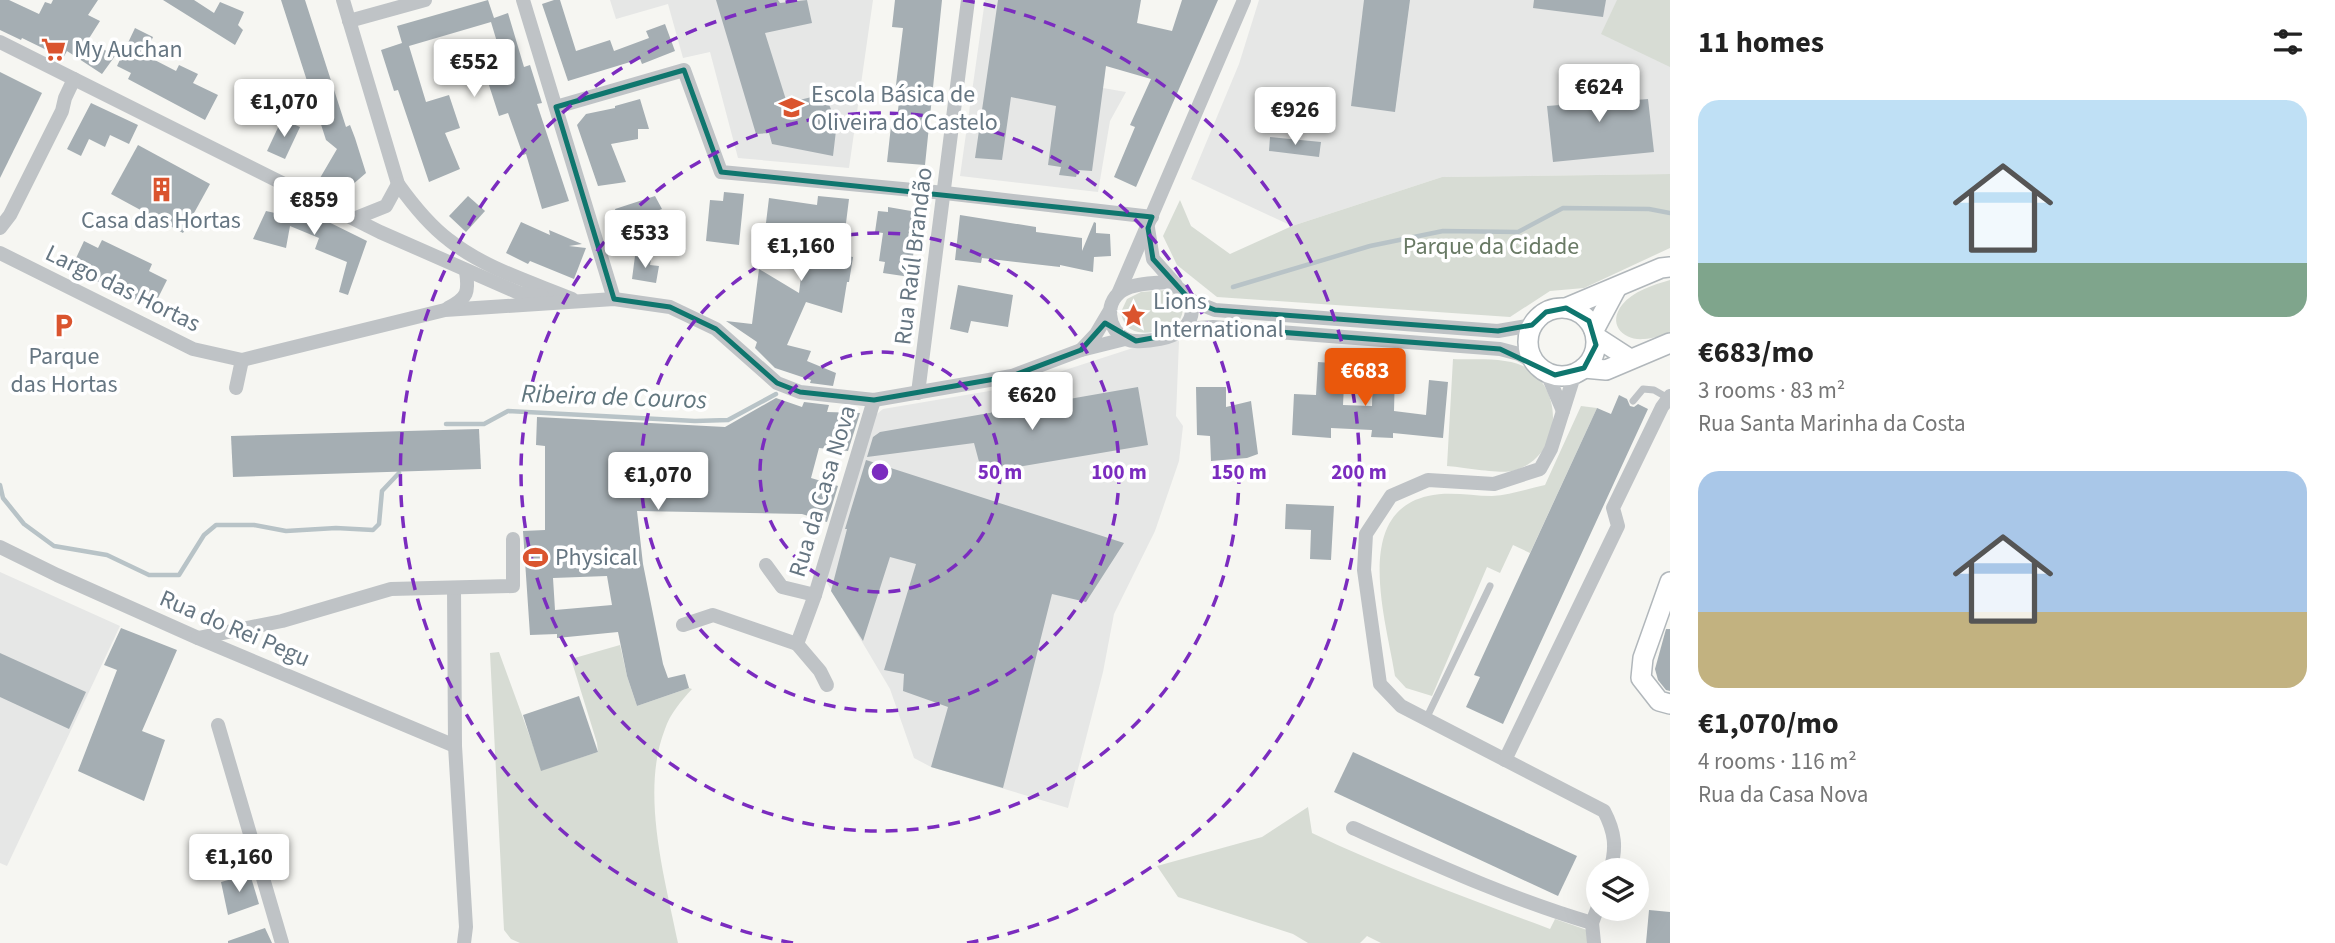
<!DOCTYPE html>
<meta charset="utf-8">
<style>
:root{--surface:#fff;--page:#f2f2f2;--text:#222;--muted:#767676;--accent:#ea580c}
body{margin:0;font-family:"Source Sans 3",sans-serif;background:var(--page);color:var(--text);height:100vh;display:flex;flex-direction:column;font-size:26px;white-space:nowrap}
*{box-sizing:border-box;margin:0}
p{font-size:23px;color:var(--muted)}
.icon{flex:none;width:38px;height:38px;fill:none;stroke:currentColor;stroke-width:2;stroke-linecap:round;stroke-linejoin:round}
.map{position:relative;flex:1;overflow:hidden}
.panel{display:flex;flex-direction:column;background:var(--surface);width:665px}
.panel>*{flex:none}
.fabs{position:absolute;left:1586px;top:858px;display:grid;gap:14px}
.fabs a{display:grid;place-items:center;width:63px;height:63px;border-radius:50%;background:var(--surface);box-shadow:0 7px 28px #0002;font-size:35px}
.price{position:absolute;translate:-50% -60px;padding:0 16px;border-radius:7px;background:#fff;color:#222;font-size:23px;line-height:46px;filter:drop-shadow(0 2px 4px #0008)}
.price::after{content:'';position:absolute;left:50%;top:42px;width:21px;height:16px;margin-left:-10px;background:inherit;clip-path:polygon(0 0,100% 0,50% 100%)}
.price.selected{background:var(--accent);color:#fff}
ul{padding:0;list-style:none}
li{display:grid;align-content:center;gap:14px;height:371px;padding:0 28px}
li span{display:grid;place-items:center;height:217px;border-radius:21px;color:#555}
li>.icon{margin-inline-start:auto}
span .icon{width:126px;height:126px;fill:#fffc;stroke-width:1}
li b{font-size:30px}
h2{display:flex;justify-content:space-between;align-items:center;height:84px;padding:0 28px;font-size:30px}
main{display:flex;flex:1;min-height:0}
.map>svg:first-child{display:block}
.built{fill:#e6e7e6}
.green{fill:#d7dcd4}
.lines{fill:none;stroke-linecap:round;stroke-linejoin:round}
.stream{stroke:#b8c3c7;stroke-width:4.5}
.building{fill:#a5aeb3;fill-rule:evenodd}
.secondary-casing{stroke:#b1b7bb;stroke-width:22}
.lane{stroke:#bfc3c6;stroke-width:7}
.street{stroke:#bfc3c6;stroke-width:14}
.secondary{stroke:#fff;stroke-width:19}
.marked{fill:none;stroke:#0f766e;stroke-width:5;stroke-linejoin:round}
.ring{fill:none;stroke:#7b2cbf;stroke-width:3.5;stroke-dasharray:12 9}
.labels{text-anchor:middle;stroke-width:7;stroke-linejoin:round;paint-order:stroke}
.poi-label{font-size:24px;fill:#667682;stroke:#fff;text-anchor:start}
.park-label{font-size:24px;fill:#697a65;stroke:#fff}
.street-label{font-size:24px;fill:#667682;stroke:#fff}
.water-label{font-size:26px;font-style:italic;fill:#62777f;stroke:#fff}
.centre{fill:#7b2cbf;stroke:#fff;stroke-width:3.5}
.ring-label{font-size:21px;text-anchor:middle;font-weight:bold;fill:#7b2cbf;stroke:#fff;stroke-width:7;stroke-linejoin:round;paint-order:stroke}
</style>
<main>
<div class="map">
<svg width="1670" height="943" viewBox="0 0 1670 943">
<rect width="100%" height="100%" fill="#f6f6f2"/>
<g class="built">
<path d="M610,0h263l-24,168 -111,-10 -28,-106 -27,6 -15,-54 -52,15z"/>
<path d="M985,0h34l42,66 44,6 -2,16 23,4 -16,29 -12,71 -138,-16z"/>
<path d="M1259,0h411v174l-228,3 -150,49 -101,-47 48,-115z"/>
<path d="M1179,341l-3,75 7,10 -4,35 -24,70 -41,83 -11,58 -35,136 -137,-41 -17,-9 -24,-69 -64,-108 46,-163 11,-9 130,-22 123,-40z"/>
<path d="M0,572l120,54 -113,240 -7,-3z"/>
</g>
<g class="green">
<path d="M1617,0h53v67l-69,-33z"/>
<path d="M1670,174v74l-86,40 -34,3 -40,26 -293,-20 -40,-32 -14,-29 17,-36 11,26 39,28 62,-28 150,-49z"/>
<path d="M1670,280v52c-8,3 -17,7 -26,7 -21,2 -37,-15 -22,-34 11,-14 31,-20 48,-25z"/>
<path d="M1166,290c16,4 21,18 13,31 -19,13 -54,21 -58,-9l6,-13 14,-7z"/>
<path d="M1453,359c21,1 51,-2 70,7 44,23 39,93 -11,105 -13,3 -50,-4 -65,-5z"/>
<path d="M1581,406l16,2 -67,145 -17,-8 -13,28 -13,-6 -55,129 -26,-8 -11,-12c-8,-53 -44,-163 33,-180 21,-5 43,0 64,0 18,-1 35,-7 53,-11z"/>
<path d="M620,645l7,31 10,30 52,-18 3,1c-11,12 -22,25 -27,40 -25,63 0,150 13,214h-158l-9,-4 -7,-9 -14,-277 9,-1 43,118 56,-18 -1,-9 -26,-84z"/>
<path d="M1308,807l4,26c77,37 158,66 238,96l5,-10 32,11 3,13h-209l-14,-7 -7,7h-52l-15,-9 -115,-37 -21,-31 105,-29z"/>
</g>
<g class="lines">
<g class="stream">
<path d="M1233,287l137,-41 73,-15 75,1 45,-24 86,1 21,4"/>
<path d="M446,424h38l24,-13 187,10 33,-1 48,-26"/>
<path d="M0,485l3,13 21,26 30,22 53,9 42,20h30l25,-40 12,-10h38l32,6 50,-3 37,2 6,-6 3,-33 17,-18"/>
</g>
</g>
<g class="building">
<path d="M0,0h9l30,14 6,-12 6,2 2,-4h45l-10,15 12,6 -12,19 27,16 -13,18 -35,-23 -4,7 -41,-20 -1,2 -21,-10z"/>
<path d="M163,0h31l20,13 6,-11 24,10 -6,13 5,5 -8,15z"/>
<path d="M281,0h24l41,127 4,-2 5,13 11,35 -22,19 -24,-14 17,-29 -11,-9z"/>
<path d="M488,0l6,18 14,-5 16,54 6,-2 12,38 -5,1 32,97 -27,8 -16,-55 -3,1 -15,-42 -9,3 -12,-37 19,-7 -15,-50 -82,24 17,56 23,-7 11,33 -15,5 15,36 -31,13 -31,-92 -4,1 -13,-41 21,-7 -5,-17z"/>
<path d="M554,0h6l16,51 34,-11 4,11 35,-13 -3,-7 19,-7 10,27 -33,13 -2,-5 -72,22 -26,-77z"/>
<path d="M716,0h62l2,3 27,-3 5,23 -47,10 22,70 37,-9 13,28 -4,34 -61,-12 -3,-11 -13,1z"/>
<path d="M895,0h47l-17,165 -38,-3 4,-36h5l3,-24 -5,-1 9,-73 -11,-1z"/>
<path d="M998,0h143l-4,23 35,8 10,-31h36l-82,187 -22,-10 21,-50 -5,-2 21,-46 -45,-13 -14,105 -14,-1 -2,7 -17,-2 2,-8 -13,-2 8,-59 -45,-9 -9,63 -27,-2z"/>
<path d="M1364,0h46l-15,112 -44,-6z"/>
<path d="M1534,0h72l-3,17 -70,-9z"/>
<path d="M135,28l18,9 -8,18 31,16 3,-6 19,9 -5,9 25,12 -13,25 -77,-41 3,-6 -14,-7z"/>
<path d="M0,72l42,21 -42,85z"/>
<path d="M1607,78l2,17 26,-2 1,7 12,-1 6,53 -101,10 -6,-56 13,-1v-5l16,-1 -2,-18z"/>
<path d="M640,99l9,30h-11v10l-27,5 15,38 -28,4 -21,-61 9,-11 29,-6v-2z"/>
<path d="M91,103l47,22 -9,19 -19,-9 -5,12 -16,-8 -8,17 -14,-7z"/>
<path d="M282,119l18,8 -15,32 -18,-8z"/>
<path d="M1270,137l51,5 -2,15 -50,-6z"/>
<path d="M138,145l72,39 -27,49 -72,-39z"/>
<path d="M724,192l20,2 -5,51 -33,-4 4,-41 13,1z"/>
<path d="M468,196l17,15 -19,21 -17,-16z"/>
<path d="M655,196l7,13 -8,3 3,11 -14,5 2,6 -23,4 -7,-29z"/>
<path d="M818,196l31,3 -7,56 11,2 -4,25h-2l-5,31 -36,-11 -19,43 24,6 -4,10 29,12 -3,13 -23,-3 1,-3 -36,-12 -20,-20 2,-6 -31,-21 26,3 7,-55 40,24 7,-56 -41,-6 4,-33 48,7z"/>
<path d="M282,199l85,42 -19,54 -9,-3 8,-30 -32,-13 4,-11 -29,-12 -4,22 -33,-9 13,-28 9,2z"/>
<path d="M888,207l23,4v5l8,-1 -9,62 -27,-4 2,-11 -6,-1 4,-28 -8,-1 3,-21 10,1z"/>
<path d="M960,215l76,12v5l46,6v13l12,-29 2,1v10l14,1 1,22 -17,1 -1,15 -33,-7v2l-78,-9 -1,5 -26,-3z"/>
<path d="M521,222l29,13 -1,-5 33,14 -13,2 17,2 -12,31 -44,-18 -2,3 -22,-11z"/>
<path d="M102,240l50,24 -3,7 18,9 -14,28 -82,-39 13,-28 14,7z"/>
<path d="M635,256l16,3 -1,6 9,1 -3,17 -24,-4z"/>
<path d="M958,285l55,10 -5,32 -37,-6 -3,12 -18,-4z"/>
<path d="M1318,362l27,2 -2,41 29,1 1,-34 22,1 -1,38 32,4 3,-35 19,2 -5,56 -50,-5v5l-22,-1 1,-7 -41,-2v10l-39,-3 2,-41 22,1z"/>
<path d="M1138,387l10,58 -166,28 -8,-30 -107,14 6,-20 7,-5z"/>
<path d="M1196,387h30v20l25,-6 7,53 -11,4 -36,3 -1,-25 -13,-1z"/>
<path d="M1619,395l8,4 3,7 4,1 4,-3 10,5 -145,315 -37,-17 14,-30 -6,-2 123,-267 14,6z"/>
<path d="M776,398l26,9 2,-5 25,3 -2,7 33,1 -12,38 -29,-3 -8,30 27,8 -11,36 -25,-8 -165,-3 6,53 20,100 5,14 17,-4 4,14 -52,18 -10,-30 -9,-44 -61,6v-4l-27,1 -7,-104 22,-1v-84l-9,-1 1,-28 188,10zM607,576l5,29 -57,5 -2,-32z"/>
<path d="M479,429l2,40 -248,8 -2,-41z"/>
<path d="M866,460l258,83 -38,59 -34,-8 -49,194 -72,-21 17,-60 -45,-16 1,-17 -20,-4 32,-106 -26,-7 -27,84 -32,-50 16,-62h-2z"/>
<path d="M1286,504l48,2 -3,54 -21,-1 1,-29 -26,-1z"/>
<path d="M121,628l56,22 -35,81 23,9 -21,61 -66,-30 39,-101 -13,-5z"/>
<path d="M1666,629h4v62l-4,-1 -8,-10 -3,-11z"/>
<path d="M0,653l86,39 -17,37 -69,-32z"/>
<path d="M579,696l19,56 -57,19 -18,-56z"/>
<path d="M1353,752l224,104 -19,40 -224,-104z"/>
<path d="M250,874l9,30 -31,11 -7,-33z"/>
<path d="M1649,910l21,2v31h-24z"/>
<path d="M265,928l7,15h-44v-2z"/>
</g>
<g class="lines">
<defs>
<g id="secondary">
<path d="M1566,308l95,-40 9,-1"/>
<circle cx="1562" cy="342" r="34"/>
<path d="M1594,330l23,-43"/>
<path d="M1596,337l34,22"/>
<path d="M1584,368l22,2 64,-27"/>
<path d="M1670,582l-27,76 -2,20 18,23 11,3"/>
</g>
</defs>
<use href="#secondary" class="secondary-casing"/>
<g class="lane">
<path d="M1633,401l10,-12 11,1 14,8"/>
<path d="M1426,719l64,-133"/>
</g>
<g class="street">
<path d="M343,0l55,184c15,21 31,41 51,56 35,28 82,42 123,59"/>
<path d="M523,0l91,299"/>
<path d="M349,21l76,-21"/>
<path d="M0,42l380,190 139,61 23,3"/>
<path d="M556,107l128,-37 37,102 224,21 207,24"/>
<path d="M356,218l30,-12 12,-22"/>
<path d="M0,228l10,-13 52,-104 3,-13 9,-19"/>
<path d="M1148,228l5,31 23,26"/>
<path d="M0,253l193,96 49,11 203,-50 169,-11 56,8 46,22 61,54 23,9 74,8 138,-24 69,-26 44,-11"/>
<path d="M1165,282c22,6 38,29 17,48 -9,8 -34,12 -47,11 -23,-1 -34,-32 -16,-48 11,-10 32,-9 46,-11z"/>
<path d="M1118,294l126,-294"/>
<path d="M1190,300l25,10 283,21 34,-6"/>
<path d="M448,308c20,-10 21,-16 18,-37"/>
<path d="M1183,329l30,-2 287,22 19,5 17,9"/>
<path d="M1081,350l15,-16 13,-22"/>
<path d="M1546,371l17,40"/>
<path d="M1575,373l-24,76 -11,20 -46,15 -66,-4 -37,16 -25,38 -2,36 16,114 21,22 203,105c11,21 13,37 6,59"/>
<path d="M236,388l6,-28"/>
<path d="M918,393l50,-393"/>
<path d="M0,547l57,28 141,63 257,108"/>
<path d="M766,565l16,22 33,8 59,-195"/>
<path d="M454,588l1,158 11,181 -2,16"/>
<path d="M815,595l-18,49 23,27 7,14"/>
<path d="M683,625l30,-10 84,29"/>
<path d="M198,638l84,-17 109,-32 122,-3v-47"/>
<path d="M218,725l64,218"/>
<path d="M1505,760l113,-234 -5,-18 49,-101 8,-11"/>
<path d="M1353,828c79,35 157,71 239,95"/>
<path d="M1594,943l-2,-20 6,-16"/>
</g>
<use href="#secondary" class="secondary"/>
</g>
<path class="marked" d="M684,70l37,102 431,45 -4,11 5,31 37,41 25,10 283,21 34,-6 14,-13 20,-4 23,13 7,24 -12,23 -29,7 -55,-26 -287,-22 -77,14 -31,-18 -24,27 -69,26 -138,24 -74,-8 -23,-9 -61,-54 -46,-22 -56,-8 -58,-192z"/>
<g class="ring">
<circle cx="880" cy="472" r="120"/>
<circle cx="880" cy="472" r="239"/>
<circle cx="880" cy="472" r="359"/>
<path d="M793 943A479 479 0 0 1 797 0M963 0A479 479 0 0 1 967 943"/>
</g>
<defs>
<symbol id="supermarket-bare" viewBox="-9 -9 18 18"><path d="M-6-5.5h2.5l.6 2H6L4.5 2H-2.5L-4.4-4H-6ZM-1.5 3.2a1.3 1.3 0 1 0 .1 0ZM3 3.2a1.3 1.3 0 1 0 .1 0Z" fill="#da542e" stroke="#fff" stroke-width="2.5" paint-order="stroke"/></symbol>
<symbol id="school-bare" viewBox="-9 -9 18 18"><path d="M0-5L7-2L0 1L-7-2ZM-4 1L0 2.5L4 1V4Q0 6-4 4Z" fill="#da542e" stroke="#fff" stroke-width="2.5" paint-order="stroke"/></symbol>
<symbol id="building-bare" viewBox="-9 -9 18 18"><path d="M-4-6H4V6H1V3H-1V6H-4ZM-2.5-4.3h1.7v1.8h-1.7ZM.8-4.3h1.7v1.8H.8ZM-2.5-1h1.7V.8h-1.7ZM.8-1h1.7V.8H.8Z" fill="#da542e" stroke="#fff" stroke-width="2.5" paint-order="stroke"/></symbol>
<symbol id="sight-bare" viewBox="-9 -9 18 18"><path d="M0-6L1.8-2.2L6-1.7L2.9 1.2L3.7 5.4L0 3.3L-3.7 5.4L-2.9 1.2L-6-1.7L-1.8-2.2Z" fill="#da542e" stroke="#fff" stroke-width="2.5" paint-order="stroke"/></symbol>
<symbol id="parking-bare" viewBox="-9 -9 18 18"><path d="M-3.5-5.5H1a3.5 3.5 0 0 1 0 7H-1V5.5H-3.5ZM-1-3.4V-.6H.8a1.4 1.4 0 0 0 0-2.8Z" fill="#da542e" stroke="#fff" stroke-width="2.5" paint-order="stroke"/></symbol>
<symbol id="stadium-bare" viewBox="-9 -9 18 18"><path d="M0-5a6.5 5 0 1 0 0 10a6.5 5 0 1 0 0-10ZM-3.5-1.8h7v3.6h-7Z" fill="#da542e" stroke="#fff" stroke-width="2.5" paint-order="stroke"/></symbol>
</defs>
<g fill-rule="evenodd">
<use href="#supermarket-bare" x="36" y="32" width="35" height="35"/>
<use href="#school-bare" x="774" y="90" width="35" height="35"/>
<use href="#building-bare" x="144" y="172" width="35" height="35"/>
<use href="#sight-bare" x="1116" y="298" width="35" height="35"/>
<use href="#parking-bare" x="46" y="308" width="35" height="35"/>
<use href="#stadium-bare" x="518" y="540" width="35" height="35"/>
</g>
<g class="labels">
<g class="poi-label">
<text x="74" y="57">My Auchan</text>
<text x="811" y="102">Escola Básica de<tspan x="811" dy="28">Oliveira do Castelo</tspan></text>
<text x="161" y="228" text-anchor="middle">Casa das Hortas</text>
<text x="1153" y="309">Lions<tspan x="1153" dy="28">International</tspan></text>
<text x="64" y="364" text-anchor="middle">Parque<tspan x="64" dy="28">das Hortas</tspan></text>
<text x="555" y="565">Physical</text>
</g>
<g class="park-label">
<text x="1491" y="254">Parque da Cidade</text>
</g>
<g class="street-label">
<text transform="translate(913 256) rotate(-83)" y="8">Rua Raúl Brandão</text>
<text transform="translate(123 288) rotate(26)" y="8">Largo das Hortas</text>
<text transform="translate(822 491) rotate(-73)" y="8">Rua da Casa Nova</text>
<text transform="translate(235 628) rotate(23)" y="8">Rua do Rei Pegu</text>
</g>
<g class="water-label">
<text transform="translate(614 396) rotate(2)" y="9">Ribeira de Couros</text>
</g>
</g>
<circle cx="880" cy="472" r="10" class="centre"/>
<g class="ring-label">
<text x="1000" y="479">50 m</text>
<text x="1119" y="479">100 m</text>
<text x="1239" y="479">150 m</text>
<text x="1359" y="479">200 m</text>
</g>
</svg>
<div class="fabs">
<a><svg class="icon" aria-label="layers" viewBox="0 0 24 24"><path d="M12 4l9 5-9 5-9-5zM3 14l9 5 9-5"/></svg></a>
</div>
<b class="price" style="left:474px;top:99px">€552</b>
<b class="price" style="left:1599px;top:124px">€624</b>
<b class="price" style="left:284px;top:139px">€1,070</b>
<b class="price" style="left:1295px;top:147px">€926</b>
<b class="price" style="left:314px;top:237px">€859</b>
<b class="price" style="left:645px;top:270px">€533</b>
<b class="price" style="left:801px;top:283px">€1,160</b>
<b class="price selected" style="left:1365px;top:408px">€683</b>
<b class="price" style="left:1032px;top:432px">€620</b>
<b class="price" style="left:658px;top:512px">€1,070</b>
<b class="price" style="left:239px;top:894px">€1,160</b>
</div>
<section class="panel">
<h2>11 homes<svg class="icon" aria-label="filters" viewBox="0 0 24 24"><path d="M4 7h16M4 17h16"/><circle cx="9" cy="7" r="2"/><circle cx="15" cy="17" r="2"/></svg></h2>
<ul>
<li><span style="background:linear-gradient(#bfe0f5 75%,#7fa58c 0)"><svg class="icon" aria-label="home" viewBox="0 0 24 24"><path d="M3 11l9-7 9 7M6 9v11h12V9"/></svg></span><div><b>€683/mo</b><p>3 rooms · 83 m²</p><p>Rua Santa Marinha da Costa</p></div></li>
<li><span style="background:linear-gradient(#a9c7e8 65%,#c2b280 0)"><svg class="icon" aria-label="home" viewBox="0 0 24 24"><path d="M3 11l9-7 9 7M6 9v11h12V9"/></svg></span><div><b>€1,070/mo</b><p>4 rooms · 116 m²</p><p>Rua da Casa Nova</p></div></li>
</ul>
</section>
</main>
